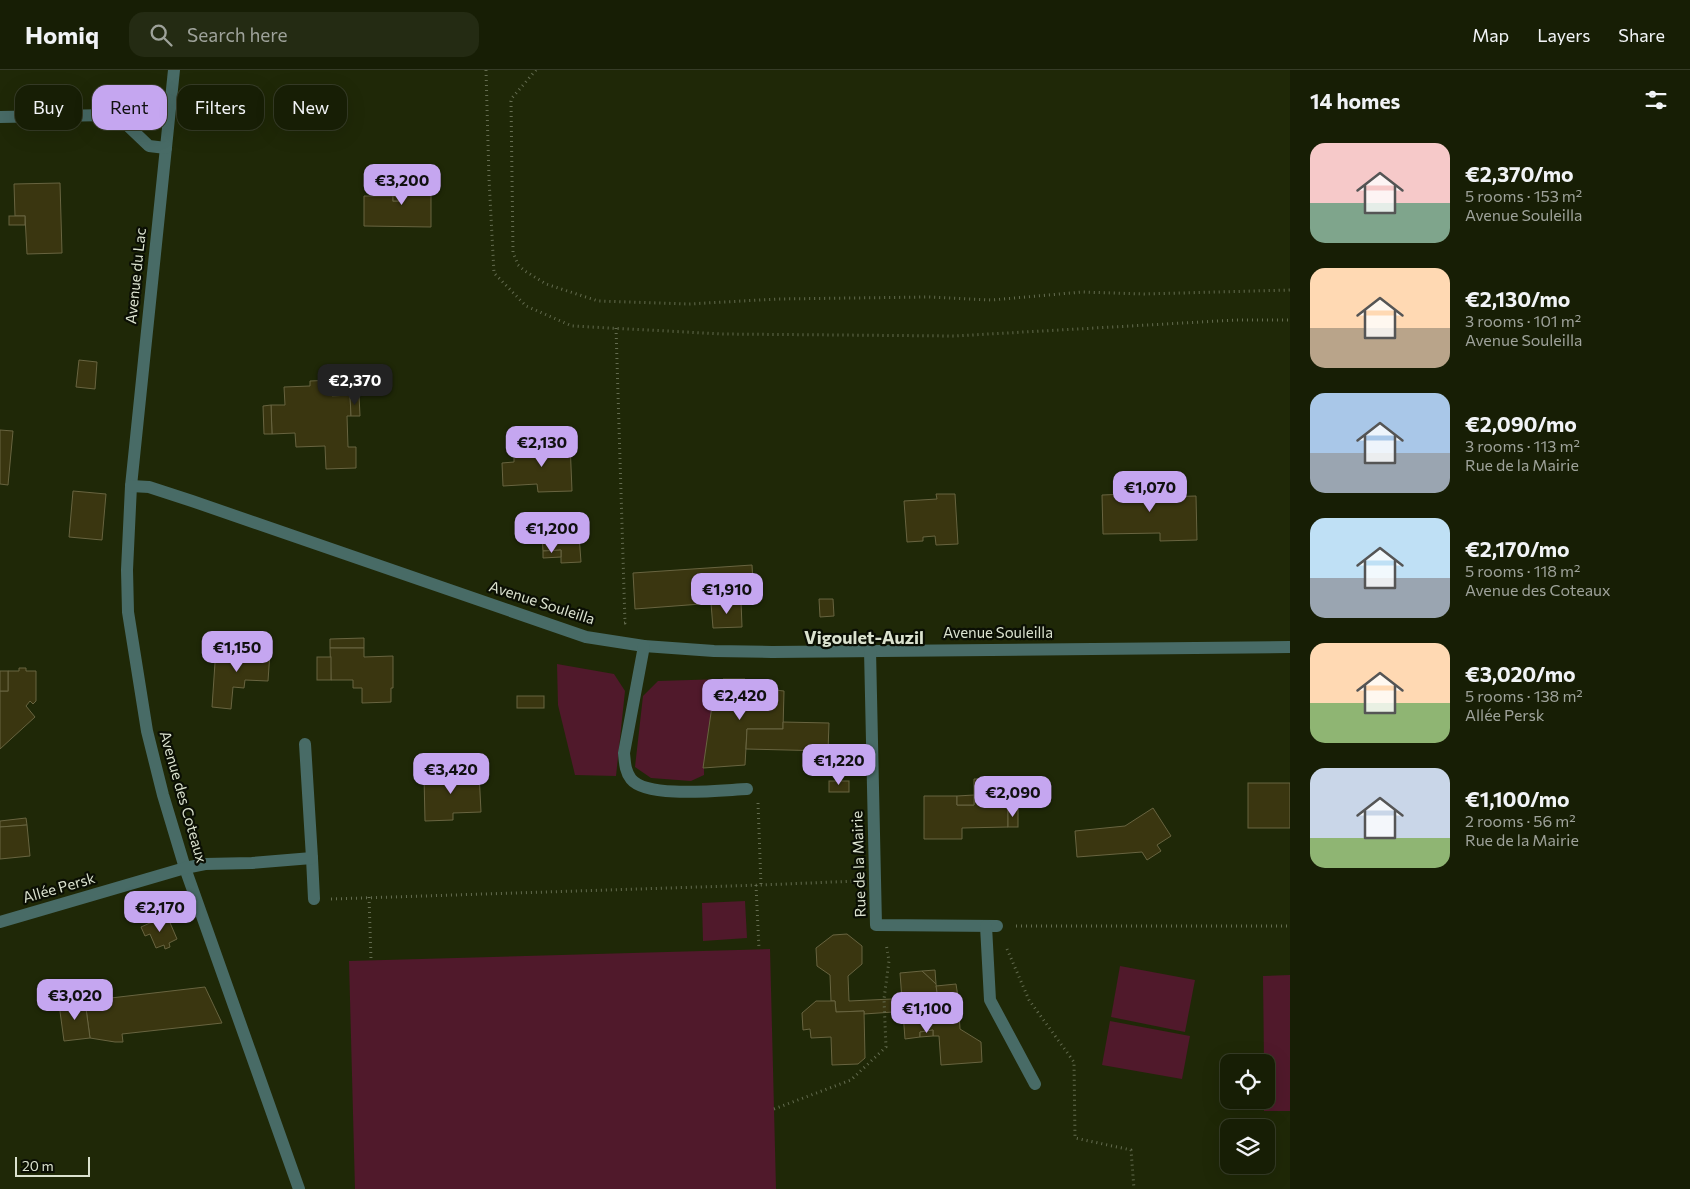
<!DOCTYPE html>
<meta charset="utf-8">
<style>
:root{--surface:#171e05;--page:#242b13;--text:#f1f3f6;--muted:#9ea29a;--line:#363c27;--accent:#c5a6f0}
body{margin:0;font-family:Commissioner,sans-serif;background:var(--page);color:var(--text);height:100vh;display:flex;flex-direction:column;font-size:19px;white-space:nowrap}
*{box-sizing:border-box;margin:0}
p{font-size:16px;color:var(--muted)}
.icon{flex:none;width:28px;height:28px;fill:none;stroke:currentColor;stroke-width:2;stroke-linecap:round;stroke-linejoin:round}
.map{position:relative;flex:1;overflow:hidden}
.side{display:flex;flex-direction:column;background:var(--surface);width:400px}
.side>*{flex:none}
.hud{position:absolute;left:15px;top:15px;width:475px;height:45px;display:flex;gap:10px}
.fabs{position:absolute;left:1220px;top:984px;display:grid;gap:10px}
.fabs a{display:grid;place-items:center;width:55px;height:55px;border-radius:10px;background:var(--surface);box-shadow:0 5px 20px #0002,0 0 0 1px var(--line);font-size:25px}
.scale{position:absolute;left:15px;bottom:12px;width:75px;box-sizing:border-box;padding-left:5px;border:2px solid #dbe2cf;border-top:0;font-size:14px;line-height:18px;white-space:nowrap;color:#dbe2cf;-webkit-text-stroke:4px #0b0f04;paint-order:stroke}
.price{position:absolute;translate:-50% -42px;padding:0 11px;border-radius:10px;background:var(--accent);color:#111;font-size:16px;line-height:32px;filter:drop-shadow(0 1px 2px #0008)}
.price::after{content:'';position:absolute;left:50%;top:30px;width:15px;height:11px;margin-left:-8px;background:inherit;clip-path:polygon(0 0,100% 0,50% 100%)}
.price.active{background:#222;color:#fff}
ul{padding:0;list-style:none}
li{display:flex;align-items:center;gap:15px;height:125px;padding:0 20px}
li span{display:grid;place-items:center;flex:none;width:140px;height:100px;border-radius:15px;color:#555}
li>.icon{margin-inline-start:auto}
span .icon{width:60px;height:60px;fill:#fffc;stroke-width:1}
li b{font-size:21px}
h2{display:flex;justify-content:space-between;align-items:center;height:60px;padding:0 20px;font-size:21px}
.chip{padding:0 18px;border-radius:15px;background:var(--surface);box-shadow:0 5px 20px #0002,0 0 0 1px var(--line);font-size:18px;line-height:45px}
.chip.active{background:var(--accent);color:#111}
header{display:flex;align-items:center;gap:30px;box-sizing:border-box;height:70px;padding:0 25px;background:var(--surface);border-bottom:1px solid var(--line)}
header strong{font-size:24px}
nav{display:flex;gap:28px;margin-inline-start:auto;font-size:18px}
.search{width:350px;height:45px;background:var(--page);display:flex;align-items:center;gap:12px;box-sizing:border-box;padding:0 18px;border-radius:15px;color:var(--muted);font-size:19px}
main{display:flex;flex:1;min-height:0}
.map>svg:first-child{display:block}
.green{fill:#50192b}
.building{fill:#3a3610;stroke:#686440}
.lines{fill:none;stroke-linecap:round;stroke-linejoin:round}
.path{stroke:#646c50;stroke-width:3;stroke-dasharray:1 4;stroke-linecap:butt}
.minor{stroke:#486b66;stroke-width:12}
.labels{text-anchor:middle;stroke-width:4.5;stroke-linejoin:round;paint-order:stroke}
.street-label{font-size:15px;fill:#dbe2cf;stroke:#0b0f04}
.quarter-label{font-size:18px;font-weight:bold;fill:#dbe2cf;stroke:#0b0f04}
</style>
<header>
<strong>Homiq</strong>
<div class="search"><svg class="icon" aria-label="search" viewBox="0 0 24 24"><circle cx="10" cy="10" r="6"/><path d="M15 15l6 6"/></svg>Search here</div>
<nav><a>Map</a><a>Layers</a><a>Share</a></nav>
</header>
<main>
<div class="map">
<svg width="1290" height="1119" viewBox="0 0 1290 1119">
<rect width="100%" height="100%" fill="#1f2807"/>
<g class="green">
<path d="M557,594l57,10 11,17 -9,85 -41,-1 -17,-70z"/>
<path d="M723,609l1,15 -10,9 -4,-3 -2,2 4,4 -8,62v7l-13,6 -40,-3 -16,-11 8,-71 15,-15z"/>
<path d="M745,831l2,37 -44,3 -1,-38z"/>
<path d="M770,879l6,240h-421l-6,-228z"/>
<path d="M1120,896l75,14 -10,52 -74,-15z"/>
<path d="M1290,905v136h-26v-11h2v-38h-2l-1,-86z"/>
<path d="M1110,951l80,15 -8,43 -80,-14z"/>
</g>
<g class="building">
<path d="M401,108h30v49l-67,-1v-30h29v5h8z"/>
<path d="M60,113l2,70 -35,1 -2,-38h-10l-1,-32z"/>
<rect x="393" y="126" width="8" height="5"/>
<rect x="9" y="146" width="16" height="9"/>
<path d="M79,290l18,2 -2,27 -19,-2z"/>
<path d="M332,310v16l18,-1 1,21h-4l1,31h8v21l-30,1 -1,-23 -29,1 -1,-14 -23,1 -1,-29h14l-1,-18 26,-1v-5z"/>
<path d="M350,325h9l1,21h-9z"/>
<path d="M271,335l1,29h-8l-1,-28z"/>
<path d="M0,360l13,1 -5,54 -8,-1z"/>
<path d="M549,365l1,8h-14v-7z"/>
<path d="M570,372l2,49 -34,1 -1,-8 -34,2 -1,-23 12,-1v-8l22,-1v-10z"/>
<path d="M1160,402v10l-32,1v-10z"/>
<path d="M1160,412l1,15 35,-1 1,44 -37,1v-8l-57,1 -1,-39 26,-1v-11z"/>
<path d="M73,421l33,3 -4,46 -33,-3z"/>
<path d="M936,424h19l3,50 -22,1 -1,-9 -12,1v4l-16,1 -3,-41 33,-2z"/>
<path d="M562,464v2l17,-1 2,27 -20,1v-13l-18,1 -1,-16z"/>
<path d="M561,480v7l-18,1v-7z"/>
<path d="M752,495l2,35 -119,9 -2,-36z"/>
<path d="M819,529h14l1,17 -14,1z"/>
<path d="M741,531l1,26 -29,1 -2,-25z"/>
<path d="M364,568v10h-34v-9z"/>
<path d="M216,572l54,4v6l-54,-4z"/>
<path d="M216,578l54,4 -2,29 -23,-1 -1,8 -11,-1 -2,22 -19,-2z"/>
<path d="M330,578h34v9l29,-1v32h-2v14l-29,1v-15h-9v-8h-22z"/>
<rect x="317" y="587" width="14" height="23"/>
<path d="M19,598h7v3h10v30l-3,3 -3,-3 -4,5 9,11 -35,32v-58h8v-20h11z"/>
<rect x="0" y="601" width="8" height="20"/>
<path d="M723,609h22l1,7 2,1 36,4 -1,38h-36l-2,36 -42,3 9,-62 -4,-4 2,-2 4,3 10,-9z"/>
<rect x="517" y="626" width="27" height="12"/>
<path d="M783,652l46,1 -1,28 -82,-2 1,-20h36z"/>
<path d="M479,695v7l-29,1v-7z"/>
<path d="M479,702l2,40 -28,1v7l-28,1 -1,-45z"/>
<path d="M974,709h19v13l25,-1v19h-10v17l-46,1v11h-38v-43h33v9h17z"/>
<path d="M993,709h25v12l-25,1z"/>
<rect x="829" y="711" width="20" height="11"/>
<rect x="1248" y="713" width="42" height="45"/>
<path d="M974,725v10h-17v-9z"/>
<path d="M1153,738l18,28 -14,9 4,6 -14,9 -5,-8 -65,5 -2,-26 50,-5z"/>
<rect x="1008" y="740" width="10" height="17"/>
<path d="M26,748l1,7 -27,2v-6z"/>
<path d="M27,755l3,31 -30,3v-32z"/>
<path d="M168,848l9,21 -8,4 1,4 -5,2 -1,-4 -8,3 -6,-14 -5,2 -4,-9 18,-8 2,3z"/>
<path d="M847,864l15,12v18l-14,12 1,25 43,-2 1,13 -29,2v-3l-28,1 -1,-11h-4l-1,-26 -13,-9 -1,-18 17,-13z"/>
<path d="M935,900l1,14 -14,-13z"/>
<path d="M922,901l14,13 2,14 20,-1 2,32 21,13 1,20 -41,3 -2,-29h-6v-6l-13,2v5l-15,2 -5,-66z"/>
<path d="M956,914l2,13 -20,1 -2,-12z"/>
<path d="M205,917l17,36 -100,11 1,8h-8l-25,-4 -5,-37z"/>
<path d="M902,928l1,13 -10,1 -1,-13z"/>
<path d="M85,931l5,37 -26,3 -5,-37z"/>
<path d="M816,931h19l1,11 28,-1 1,47 -7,6 -26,1 -1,-28 -20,1 -1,-9 -7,1 -1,-17z"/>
<path d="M933,960v6l-13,1v-5z"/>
</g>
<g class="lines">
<g class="path">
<path d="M486,0l3,109 5,94 32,33 46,20 151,8 231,2 282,-16h54"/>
<path d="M536,0l-24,28 -1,3 2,151 5,13 7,6 21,13 52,17 91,3 89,-5 150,-2 64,3 90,-8 62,2 146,-4"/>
<path d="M616,258l9,295h-1"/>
<path d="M758,733l3,82"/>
<path d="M756,815l3,64"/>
<path d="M369,827l2,63"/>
<path d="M331,829l430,-14 96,-4"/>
<path d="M1016,856h274"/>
<path d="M1007,879l22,51 45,62 1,76 56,12 3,39"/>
<path d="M774,1039l77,-29 35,-33 -2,-48 5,-38 -3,-18"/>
</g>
<g class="minor">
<path d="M174,0l-43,416 -4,84 1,42 19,119 16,64 22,73 114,321"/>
<path d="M109,45l18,10 22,21 17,2"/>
<path d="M0,47l109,-2 18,-9 29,-6 15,1"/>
<path d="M131,416l18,1 43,14 394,136 58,9 70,5 58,1 518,-5"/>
<path d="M644,576l-20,107c1,10 1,18 7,26 16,20 91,11 116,10"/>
<path d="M870,580l6,275 121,1"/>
<path d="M312,788l2,41"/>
<path d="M0,852l185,-54 20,-4 47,-1 60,-5 -7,-114"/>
<path d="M986,856l4,74 45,84"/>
</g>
</g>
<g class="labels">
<g class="street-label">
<text transform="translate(136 206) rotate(-84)" y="5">Avenue du Lac</text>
<text transform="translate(542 533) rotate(18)" y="5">Avenue Souleilla</text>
<text x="998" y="568">Avenue Souleilla</text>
<text transform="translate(183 727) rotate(74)" y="5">Avenue des Coteaux</text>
<text transform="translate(859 794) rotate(-92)" y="5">Rue de la Mairie</text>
<text transform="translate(59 818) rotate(-16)" y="5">Allée Persk</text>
</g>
<g class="quarter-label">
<text x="864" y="574">Vigoulet-Auzil</text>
</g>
</g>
</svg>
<div class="fabs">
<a><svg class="icon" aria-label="locate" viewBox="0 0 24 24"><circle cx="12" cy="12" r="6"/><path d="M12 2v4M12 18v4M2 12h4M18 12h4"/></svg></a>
<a><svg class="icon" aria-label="layers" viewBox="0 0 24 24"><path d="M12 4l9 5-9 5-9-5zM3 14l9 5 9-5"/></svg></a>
</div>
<div class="scale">20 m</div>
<b class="price" style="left:402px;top:136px">€3,200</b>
<b class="price active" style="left:355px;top:336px">€2,370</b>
<b class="price" style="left:542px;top:398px">€2,130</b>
<b class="price" style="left:1150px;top:443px">€1,070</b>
<b class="price" style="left:552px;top:484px">€1,200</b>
<b class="price" style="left:727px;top:545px">€1,910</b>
<b class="price" style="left:237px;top:603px">€1,150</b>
<b class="price" style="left:740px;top:651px">€2,420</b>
<b class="price" style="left:839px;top:716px">€1,220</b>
<b class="price" style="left:451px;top:725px">€3,420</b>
<b class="price" style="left:1013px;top:748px">€2,090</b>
<b class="price" style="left:160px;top:863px">€2,170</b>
<b class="price" style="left:75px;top:951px">€3,020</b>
<b class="price" style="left:927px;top:964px">€1,100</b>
<div class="hud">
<a class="chip">Buy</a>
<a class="chip active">Rent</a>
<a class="chip">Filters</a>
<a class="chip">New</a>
</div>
</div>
<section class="side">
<h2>14 homes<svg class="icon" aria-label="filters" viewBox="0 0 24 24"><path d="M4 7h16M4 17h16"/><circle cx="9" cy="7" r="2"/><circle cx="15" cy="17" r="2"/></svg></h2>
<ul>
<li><span style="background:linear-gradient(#f6c9c9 60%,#7fa58c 0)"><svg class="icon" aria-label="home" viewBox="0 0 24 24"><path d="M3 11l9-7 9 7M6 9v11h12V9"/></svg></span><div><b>€2,370/mo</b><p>5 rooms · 153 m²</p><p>Avenue Souleilla</p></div></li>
<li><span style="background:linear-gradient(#ffd9b3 60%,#b9a48a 0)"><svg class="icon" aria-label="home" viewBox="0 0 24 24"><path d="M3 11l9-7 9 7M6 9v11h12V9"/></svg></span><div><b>€2,130/mo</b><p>3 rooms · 101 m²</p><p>Avenue Souleilla</p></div></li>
<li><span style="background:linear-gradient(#a9c7e8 60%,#9aa5b1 0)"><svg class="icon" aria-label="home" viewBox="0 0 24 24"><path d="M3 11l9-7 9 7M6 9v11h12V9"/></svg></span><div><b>€2,090/mo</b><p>3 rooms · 113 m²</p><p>Rue de la Mairie</p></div></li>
<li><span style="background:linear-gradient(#bfe0f5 60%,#9aa5b1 0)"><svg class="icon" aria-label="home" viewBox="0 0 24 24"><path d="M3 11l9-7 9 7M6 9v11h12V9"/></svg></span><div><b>€2,170/mo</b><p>5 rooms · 118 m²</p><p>Avenue des Coteaux</p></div></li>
<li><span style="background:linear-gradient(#ffd9b3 60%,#8fb573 0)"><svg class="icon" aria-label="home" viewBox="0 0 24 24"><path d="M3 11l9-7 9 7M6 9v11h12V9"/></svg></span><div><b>€3,020/mo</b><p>5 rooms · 138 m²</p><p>Allée Persk</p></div></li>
<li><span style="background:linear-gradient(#c9d6e8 70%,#8fb573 0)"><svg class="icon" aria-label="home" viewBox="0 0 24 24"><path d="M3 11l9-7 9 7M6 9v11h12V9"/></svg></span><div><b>€1,100/mo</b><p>2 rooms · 56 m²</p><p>Rue de la Mairie</p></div></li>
</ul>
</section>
</main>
